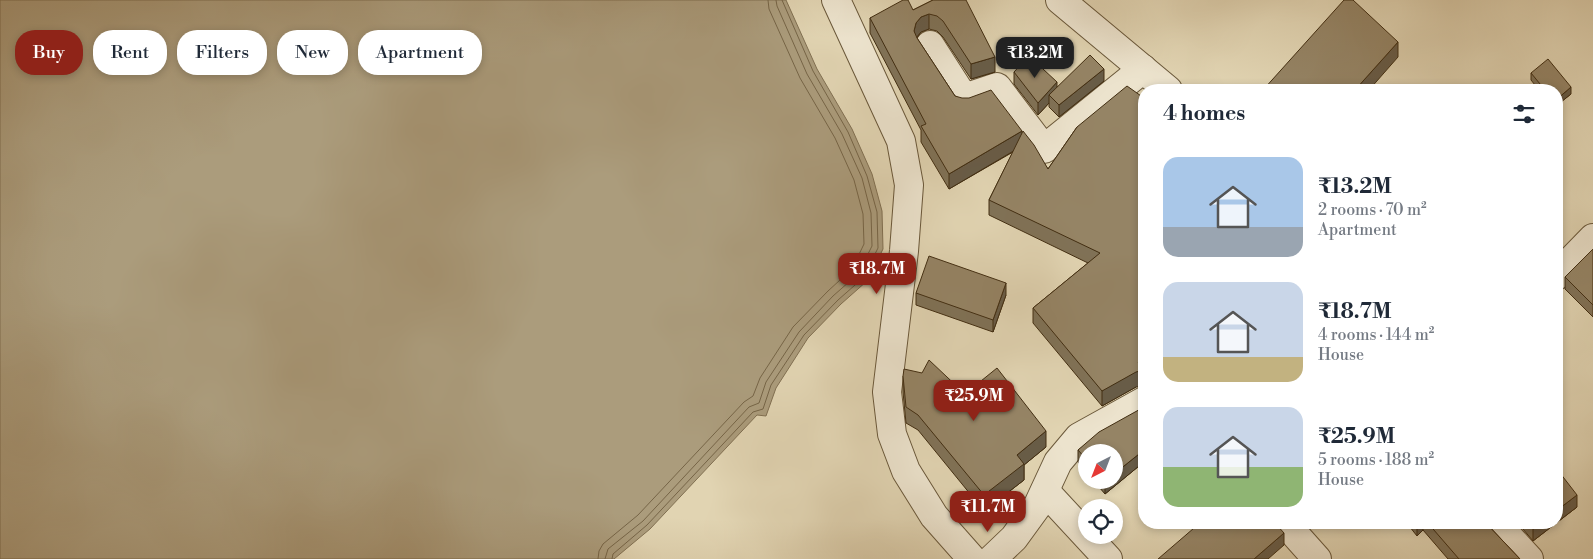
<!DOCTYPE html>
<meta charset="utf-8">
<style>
:root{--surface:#fff;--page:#f2f2f3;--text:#1f2937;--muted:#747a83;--accent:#8f2418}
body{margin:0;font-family:"Libre Bodoni",serif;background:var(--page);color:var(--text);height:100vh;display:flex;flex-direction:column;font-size:19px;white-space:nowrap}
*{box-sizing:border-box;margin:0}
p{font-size:16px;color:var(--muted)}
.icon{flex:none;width:28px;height:28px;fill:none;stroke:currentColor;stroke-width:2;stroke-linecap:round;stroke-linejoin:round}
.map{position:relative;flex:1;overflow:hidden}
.panel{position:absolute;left:1138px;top:84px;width:425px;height:445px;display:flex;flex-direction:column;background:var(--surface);border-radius:20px;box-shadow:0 2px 8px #0003}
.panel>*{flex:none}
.top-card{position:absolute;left:15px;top:30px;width:475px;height:45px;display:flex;gap:10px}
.needle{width:32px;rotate:222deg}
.buttons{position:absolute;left:1078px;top:444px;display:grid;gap:10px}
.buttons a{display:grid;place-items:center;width:45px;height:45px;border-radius:50%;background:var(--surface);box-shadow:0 2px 8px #0003;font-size:25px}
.price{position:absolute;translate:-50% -42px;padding:0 11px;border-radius:10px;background:var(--accent);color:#fff;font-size:16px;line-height:32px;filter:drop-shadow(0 1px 2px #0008)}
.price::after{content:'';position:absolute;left:50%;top:30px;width:15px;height:11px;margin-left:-8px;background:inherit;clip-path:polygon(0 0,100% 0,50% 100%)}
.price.current{background:#222;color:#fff}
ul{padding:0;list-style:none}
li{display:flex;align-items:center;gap:15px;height:125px;padding:0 25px}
li span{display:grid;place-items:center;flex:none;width:140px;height:100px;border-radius:15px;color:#555}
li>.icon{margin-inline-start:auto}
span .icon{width:60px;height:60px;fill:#fffc;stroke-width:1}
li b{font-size:21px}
h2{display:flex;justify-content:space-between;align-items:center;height:60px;padding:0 25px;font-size:21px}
.tag{padding:0 18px;border-radius:20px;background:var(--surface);box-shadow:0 2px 8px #0003;font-size:18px;line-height:45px}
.tag.current{background:var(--accent);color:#fff}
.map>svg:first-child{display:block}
.water{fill:#ab9c7c;stroke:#817052}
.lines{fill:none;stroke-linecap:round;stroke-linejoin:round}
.shore{stroke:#766547;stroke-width:1}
.minor-casing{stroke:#6a583a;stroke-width:30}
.minor{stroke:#ece3cd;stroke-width:28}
.wall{fill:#807257;stroke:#422e12}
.shaded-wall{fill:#685c47;stroke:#422e12}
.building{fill:#958465;stroke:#422e12}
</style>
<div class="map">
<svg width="1593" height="559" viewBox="0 0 1593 559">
<rect width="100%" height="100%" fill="#e1d4b2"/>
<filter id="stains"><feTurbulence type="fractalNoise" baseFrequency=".004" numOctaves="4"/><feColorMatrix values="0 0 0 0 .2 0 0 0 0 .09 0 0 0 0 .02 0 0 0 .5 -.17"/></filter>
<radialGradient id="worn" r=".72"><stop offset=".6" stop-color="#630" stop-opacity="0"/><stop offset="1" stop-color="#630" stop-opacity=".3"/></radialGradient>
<path class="water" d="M0,0h786l31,69 35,60 20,45 10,37 1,38 -16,32 -26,23 -33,34 -32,50 -10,28 -9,-1 -107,114 -36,30h-614z"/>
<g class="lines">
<g class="shore">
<path d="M598,559l1,-8 4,-7 35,-29 106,-113 9,-6 7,-18 33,-51 35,-36 24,-22 12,-25 -1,-30 -9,-34 -19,-42 -35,-60 -31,-69 -1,-9"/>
<path d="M605,559l3,-10 35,-28 106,-114 10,-4 7,-21 33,-50 34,-36 25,-22 14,-28 -1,-33 -9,-35 -20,-44 -35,-60 -30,-68 -1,-6"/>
<path d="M612,559l1,-5 34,-29 106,-113 10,-3 8,-24 33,-50 34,-35 25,-22 15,-30 -1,-36 -10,-36 -19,-44 -35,-61 -31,-71"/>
</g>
<defs>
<g id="minor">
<path d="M836,0l65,141 8,44 -5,66 -17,141 5,42 14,37 28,45 38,43"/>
<path d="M1060,0l108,90"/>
<path d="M930,45l34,53 33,-11 47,62 99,-80"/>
<path d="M1556,276l37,-38"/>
<path d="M1045,491l63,68"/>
<path d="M1284,522l33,37"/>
<path d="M1495,522l34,37"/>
<path d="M992,559l22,-21 24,-33 20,-43 21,-25 65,-36"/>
</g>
</defs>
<use href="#minor" class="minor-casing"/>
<use href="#minor" class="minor"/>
</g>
<g class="wall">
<path d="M933,0l62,72 -24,7 -28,-42 -6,-6 -8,-2 -8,3 -4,6 38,58 67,37 26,36 29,-42 59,260 -34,19 -69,-83v-15l55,-45 -99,-48v-15l24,-48 -64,37 -28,-47v-12l-51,-97v-15l43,-8z"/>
<path d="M1014,72l43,15 47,-6 -45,36 -10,-10v-4l-11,12 -24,-31z"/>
<path d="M1531,73l40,21 -15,12v-16h-17l-8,-10z"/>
<path d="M1593,249v68l-28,-28v-12z"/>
<path d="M916,293l90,2 -13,37 -77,-27z"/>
<path d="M903,376l62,18 81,53 -22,18v15l-40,31 -66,-81 -12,-7 -3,-31z"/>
<path d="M1144,407v64l-5,-5 -34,28 -12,-14h21l-28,-28v19l-8,-9v-12z"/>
<path d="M1577,507l-44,34 -16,-19h39z"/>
<path d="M1406,522h79l35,37h-72l-25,-29 -6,6z"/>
</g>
<g class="shaded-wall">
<path d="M929,14v15l-8,3 -5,6 -2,-7 2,-8 5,-6z"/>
<path d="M1398,42v15l-29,33h-14z"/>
<path d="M995,57v15l-24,7v-15z"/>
<path d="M1104,69v12l-45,36v-12z"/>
<path d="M1057,82v12l-8,1v8l-11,12v-12z"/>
<path d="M1571,87v7l-15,12v-6z"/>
<path d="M1022,131v15l-73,43v-15z"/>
<path d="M1006,283v12l-13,37v-12z"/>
<path d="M1144,358v28l-8,1 -34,19v-15z"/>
<path d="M1046,431v16l-22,18v15l-40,31v-16l33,-40z"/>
<path d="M1139,454v12l-34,28v-12l2,-2h7v-6z"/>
<path d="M1577,495v12l-44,34v-12l8,-7h15v-11z"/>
<path d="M1419,522h4v8l-6,6v-12z"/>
<path d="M1284,533v12l-16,14h-14z"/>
</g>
<g class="building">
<path d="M903,0h5l5,10 20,-10h33l29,57 -24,7 -28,-43 -6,-5 -8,-2 -8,3 -5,6 -2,8 3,7 38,58 7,2h7l22,-8 31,41 -73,43 -28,-48 5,-2 -56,-106z"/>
<path d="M1344,0h9l45,42 -43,48h-92z"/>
<path d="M1090,55l14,14 -45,36 -10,-10z"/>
<path d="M1029,56l28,26 -19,21 -24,-31z"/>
<path d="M1548,59l23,28 -15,13v-10h-11l-14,-17z"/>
<path d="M1127,86l17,12v260l-6,4 6,8 -8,2 -34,19 -69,-83 67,-55 -111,-53 34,-69 11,14 14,24 29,-42z"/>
<path d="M1593,249v56l-28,-28z"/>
<path d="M929,256l77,27 -13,37 -77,-27z"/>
<path d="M929,360l36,34 32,-26 49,63 -29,24 7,9 -40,31 -66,-80 -12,-8 -3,-31 1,-7 18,4z"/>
<path d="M1144,407v52l-5,-5 -25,20v-22h-28v7l-8,-9 21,-18z"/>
<path d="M1560,473l17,22 -21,16v-35z"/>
<path d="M1201,522h73l10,11 -30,26h-96z"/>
<path d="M1427,522h58l35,37h-61z"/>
<path d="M1528,522h13l-8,7z"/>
</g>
<rect width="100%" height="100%" filter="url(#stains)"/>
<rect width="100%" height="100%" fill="url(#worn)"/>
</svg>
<div class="buttons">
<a><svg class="needle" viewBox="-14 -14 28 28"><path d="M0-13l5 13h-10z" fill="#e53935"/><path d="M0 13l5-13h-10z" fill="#747a83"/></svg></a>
<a><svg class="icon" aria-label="locate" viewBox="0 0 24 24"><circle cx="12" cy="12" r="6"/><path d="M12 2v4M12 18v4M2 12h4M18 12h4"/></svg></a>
</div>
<b class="price current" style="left:1035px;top:79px">₹13.2M</b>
<b class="price" style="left:877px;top:295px">₹18.7M</b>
<b class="price" style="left:974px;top:422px">₹25.9M</b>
<b class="price" style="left:988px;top:533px">₹11.7M</b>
<div class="top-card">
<a class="tag current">Buy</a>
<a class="tag">Rent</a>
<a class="tag">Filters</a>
<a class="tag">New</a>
<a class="tag">Apartment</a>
</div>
<section class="panel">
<h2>4 homes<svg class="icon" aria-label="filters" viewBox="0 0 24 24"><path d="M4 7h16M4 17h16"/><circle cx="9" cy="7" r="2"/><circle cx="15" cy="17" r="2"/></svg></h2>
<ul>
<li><span style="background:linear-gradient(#a9c7e8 70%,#9aa5b1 0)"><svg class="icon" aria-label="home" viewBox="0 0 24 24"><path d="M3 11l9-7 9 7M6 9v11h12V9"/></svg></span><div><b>₹13.2M</b><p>2 rooms · 70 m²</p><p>Apartment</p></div></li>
<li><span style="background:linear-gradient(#c9d6e8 75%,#c2b280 0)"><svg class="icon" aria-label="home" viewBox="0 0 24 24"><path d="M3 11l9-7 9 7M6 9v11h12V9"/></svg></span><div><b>₹18.7M</b><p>4 rooms · 144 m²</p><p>House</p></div></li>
<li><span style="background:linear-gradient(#c9d6e8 60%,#8fb573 0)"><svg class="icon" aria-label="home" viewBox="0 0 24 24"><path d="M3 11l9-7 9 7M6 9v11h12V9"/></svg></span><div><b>₹25.9M</b><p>5 rooms · 188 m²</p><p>House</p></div></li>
</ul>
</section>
</div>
